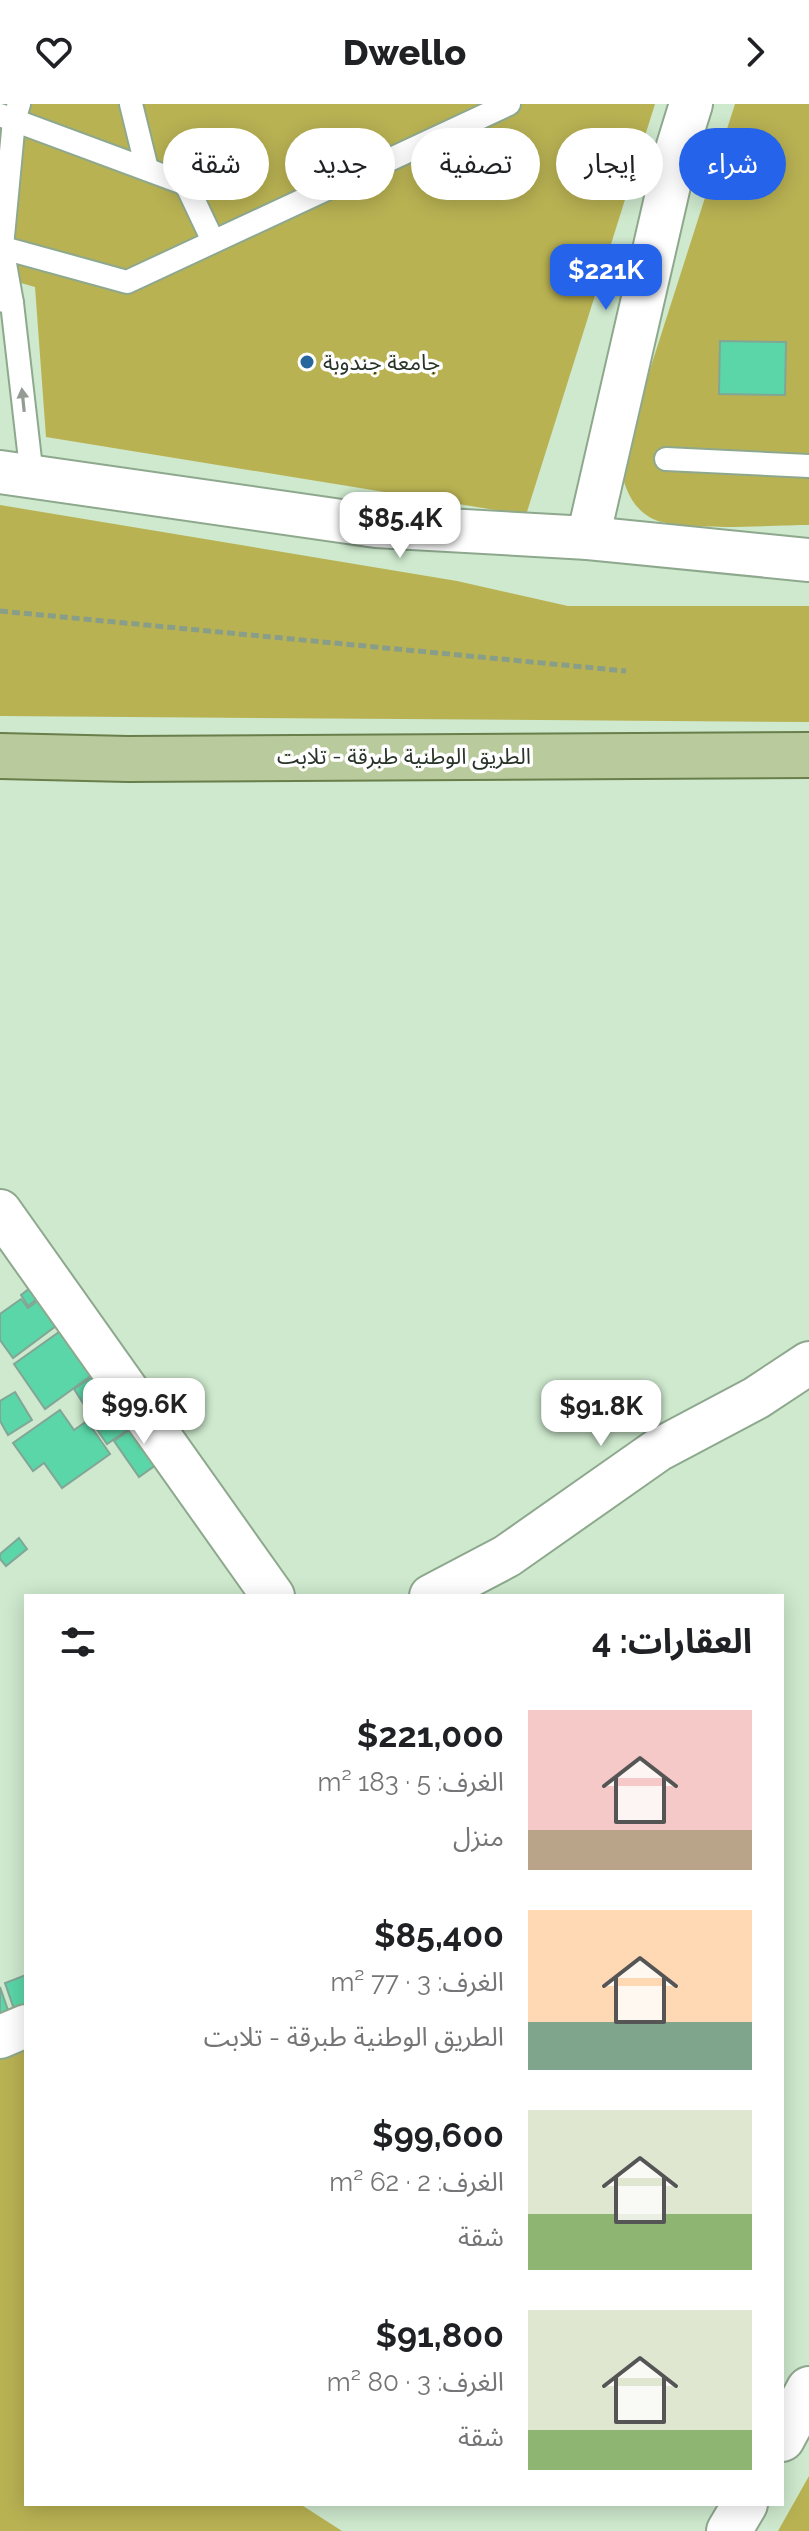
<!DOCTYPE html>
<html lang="ar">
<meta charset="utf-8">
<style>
:root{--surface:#fff;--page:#f2f2f2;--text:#202124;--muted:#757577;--accent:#2563eb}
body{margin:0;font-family:Raleway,"Noto Sans Arabic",sans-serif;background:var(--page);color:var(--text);direction:rtl;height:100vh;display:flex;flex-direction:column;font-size:30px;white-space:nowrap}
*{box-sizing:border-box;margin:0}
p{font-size:26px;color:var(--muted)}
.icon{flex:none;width:44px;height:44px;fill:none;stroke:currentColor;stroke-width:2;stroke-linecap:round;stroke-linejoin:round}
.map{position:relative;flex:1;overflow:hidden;direction:ltr}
.sheet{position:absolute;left:24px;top:1490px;width:760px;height:912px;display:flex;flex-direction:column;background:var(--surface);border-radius:0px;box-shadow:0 4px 20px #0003;direction:rtl}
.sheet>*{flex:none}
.hud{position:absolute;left:24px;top:24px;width:762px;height:72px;direction:rtl;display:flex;gap:16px}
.price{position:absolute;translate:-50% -68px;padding:0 18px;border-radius:16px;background:#fff;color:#222;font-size:26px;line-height:52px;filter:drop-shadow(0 2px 4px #0008)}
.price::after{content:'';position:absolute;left:50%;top:48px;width:24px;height:18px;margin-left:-12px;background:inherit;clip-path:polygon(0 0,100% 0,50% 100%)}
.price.selected{background:var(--accent);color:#fff}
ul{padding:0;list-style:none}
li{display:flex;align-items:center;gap:24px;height:200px;padding:0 32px}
li span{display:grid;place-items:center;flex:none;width:224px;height:160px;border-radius:0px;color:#555}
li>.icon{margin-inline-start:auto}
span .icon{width:96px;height:96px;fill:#fffc;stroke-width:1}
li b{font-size:34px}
h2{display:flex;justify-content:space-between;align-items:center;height:96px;padding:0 32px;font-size:34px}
.tag{padding:0 28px;border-radius:36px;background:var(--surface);box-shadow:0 4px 20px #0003;font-size:28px;line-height:72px}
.tag.selected{background:var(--accent);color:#fff}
header{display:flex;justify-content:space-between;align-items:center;height:104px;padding:0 32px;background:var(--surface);font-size:36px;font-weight:800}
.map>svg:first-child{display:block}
.green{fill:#b9b253}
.building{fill:#5ad6a8;stroke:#82a696;stroke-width:2}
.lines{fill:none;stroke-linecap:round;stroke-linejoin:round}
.service-casing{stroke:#8ea88e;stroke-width:26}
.minor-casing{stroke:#8ea88e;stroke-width:46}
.tertiary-casing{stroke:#8ea88e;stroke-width:48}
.primary-casing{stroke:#697e4a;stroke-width:48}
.path{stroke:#899e89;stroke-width:5;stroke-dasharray:8 4;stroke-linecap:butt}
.service{stroke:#fff;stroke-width:22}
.minor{stroke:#fff;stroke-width:42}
.tertiary{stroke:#fff;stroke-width:44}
.primary{stroke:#b9ca9d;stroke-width:44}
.oneway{fill:#949a94}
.poi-dot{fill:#26669c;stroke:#fff;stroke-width:3}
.labels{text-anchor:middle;stroke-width:7;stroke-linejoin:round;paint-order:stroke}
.poi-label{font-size:22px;fill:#293429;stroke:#fff;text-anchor:start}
.street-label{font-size:22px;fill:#293429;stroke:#fff}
</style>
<header><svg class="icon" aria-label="forward" viewBox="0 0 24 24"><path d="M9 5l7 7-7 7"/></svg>Dwello<svg class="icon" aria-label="heart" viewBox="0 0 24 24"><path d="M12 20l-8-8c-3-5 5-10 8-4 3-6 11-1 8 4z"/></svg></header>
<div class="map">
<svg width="809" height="2427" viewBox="0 0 809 2427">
<rect width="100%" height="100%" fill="#cee9ce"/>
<g class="green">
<path d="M0,0h655l-129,411 -480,-78 -11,-150 -35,-10z"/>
<path d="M735,0h74v421c-34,0 -129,7 -156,-6 -22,-11 -30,-34 -33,-56z"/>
<path d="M0,401l457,76 111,25h241v116l-809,-6z"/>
<path d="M26,1936v464h274l42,27h-342v-479z"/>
<path d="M809,2372v55h-31z"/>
</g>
<g class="building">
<path d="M720,237l66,1 -1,53 -66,-1z"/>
<path d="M43,1174l8,10 -23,18 -7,-11z"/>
<path d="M57,1182l19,25 -63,47 -13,-18v-26l21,-15 7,9z"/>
<path d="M76,1216l31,44 -62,45 -31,-45z"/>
<path d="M110,1261l23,36 -36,24 -23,-36z"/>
<path d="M15,1288l17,28 -24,15 -8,-14v-20z"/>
<path d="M128,1302l11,16 -32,22 -11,-16z"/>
<path d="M60,1306l14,20 13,-9 23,33 -48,34 -18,-25 -11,8 -20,-28z"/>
<path d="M149,1312l25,36 -35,25 -25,-36z"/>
<path d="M19,1434l8,11 -21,17 -6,-7v-5z"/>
<path d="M26,1871v33l-11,4 -10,-29z"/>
<path d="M0,1883l9,26 -9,3z"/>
</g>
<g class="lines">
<defs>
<g id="service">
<path d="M131,0l16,65"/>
<path d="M0,11l186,69 27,57"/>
<path d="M0,143l127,35 382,-178"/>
<path d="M0,196l12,3 20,174"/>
<path d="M12,199l-10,-56 12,-127 5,-16"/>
<path d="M666,355l143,7"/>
</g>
<g id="minor">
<path d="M0,368l376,54 212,12 221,22"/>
<path d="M588,434l90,-392 13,-42"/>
<path d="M0,1107l273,385"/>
<path d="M431,1492l76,-40 151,-106 98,-52 53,-35"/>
<path d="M0,1933l26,-11"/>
</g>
<g id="tertiary">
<path d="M782,2335l27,-50"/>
<path d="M729,2427l16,-27"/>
</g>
<path id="primary" d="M0,652l128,3 681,-4"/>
</defs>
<use href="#service" class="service-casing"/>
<use href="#minor" class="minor-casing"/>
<use href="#tertiary" class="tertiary-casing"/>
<use href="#primary" class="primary-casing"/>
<path class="path" d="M0,507l626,60"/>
<use href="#service" class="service"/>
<use href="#minor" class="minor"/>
<use href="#tertiary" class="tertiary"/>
<use href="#primary" class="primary"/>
</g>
<defs><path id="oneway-solid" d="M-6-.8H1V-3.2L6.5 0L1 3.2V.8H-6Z" transform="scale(2)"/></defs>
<use class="oneway" href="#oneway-solid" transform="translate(23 296) rotate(-96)"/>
<circle class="poi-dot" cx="307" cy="258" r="8"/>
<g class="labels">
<g class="poi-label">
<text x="323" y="266">جامعة جندوبة</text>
</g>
<g class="street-label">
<text x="404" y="660">الطريق الوطنية طبرقة - تلابت</text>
</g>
</g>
</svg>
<b class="price selected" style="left:606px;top:208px">$221K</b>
<b class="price" style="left:400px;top:456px">$85.4K</b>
<b class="price" style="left:144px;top:1342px">$99.6K</b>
<b class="price" style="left:601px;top:1344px">$91.8K</b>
<div class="hud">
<a class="tag selected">شراء</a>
<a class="tag">إيجار</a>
<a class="tag">تصفية</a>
<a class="tag">جديد</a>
<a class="tag">شقة</a>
</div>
<section class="sheet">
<h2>العقارات: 4<svg class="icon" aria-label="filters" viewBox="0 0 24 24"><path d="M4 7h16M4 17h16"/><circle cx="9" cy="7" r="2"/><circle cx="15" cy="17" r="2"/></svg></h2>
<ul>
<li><span style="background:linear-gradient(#f6c9c9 75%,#b9a48a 0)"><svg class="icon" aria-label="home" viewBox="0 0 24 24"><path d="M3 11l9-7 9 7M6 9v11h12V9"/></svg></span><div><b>$221,000</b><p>الغرف: 5 · 183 m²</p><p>منزل</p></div></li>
<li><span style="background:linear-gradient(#ffd9b3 70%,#7fa58c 0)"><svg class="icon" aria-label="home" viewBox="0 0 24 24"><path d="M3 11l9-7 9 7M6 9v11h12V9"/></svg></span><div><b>$85,400</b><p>الغرف: 3 · 77 m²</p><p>الطريق الوطنية طبرقة - تلابت</p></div></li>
<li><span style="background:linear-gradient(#dfe7d0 65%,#8fb573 0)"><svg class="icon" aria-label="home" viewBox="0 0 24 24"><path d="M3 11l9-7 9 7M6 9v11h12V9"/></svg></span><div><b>$99,600</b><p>الغرف: 2 · 62 m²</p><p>شقة</p></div></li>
<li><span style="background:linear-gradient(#dfe7d0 75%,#8fb573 0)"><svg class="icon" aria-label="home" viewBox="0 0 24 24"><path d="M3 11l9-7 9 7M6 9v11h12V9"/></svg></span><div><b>$91,800</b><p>الغرف: 3 · 80 m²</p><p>شقة</p></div></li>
</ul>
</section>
</div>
